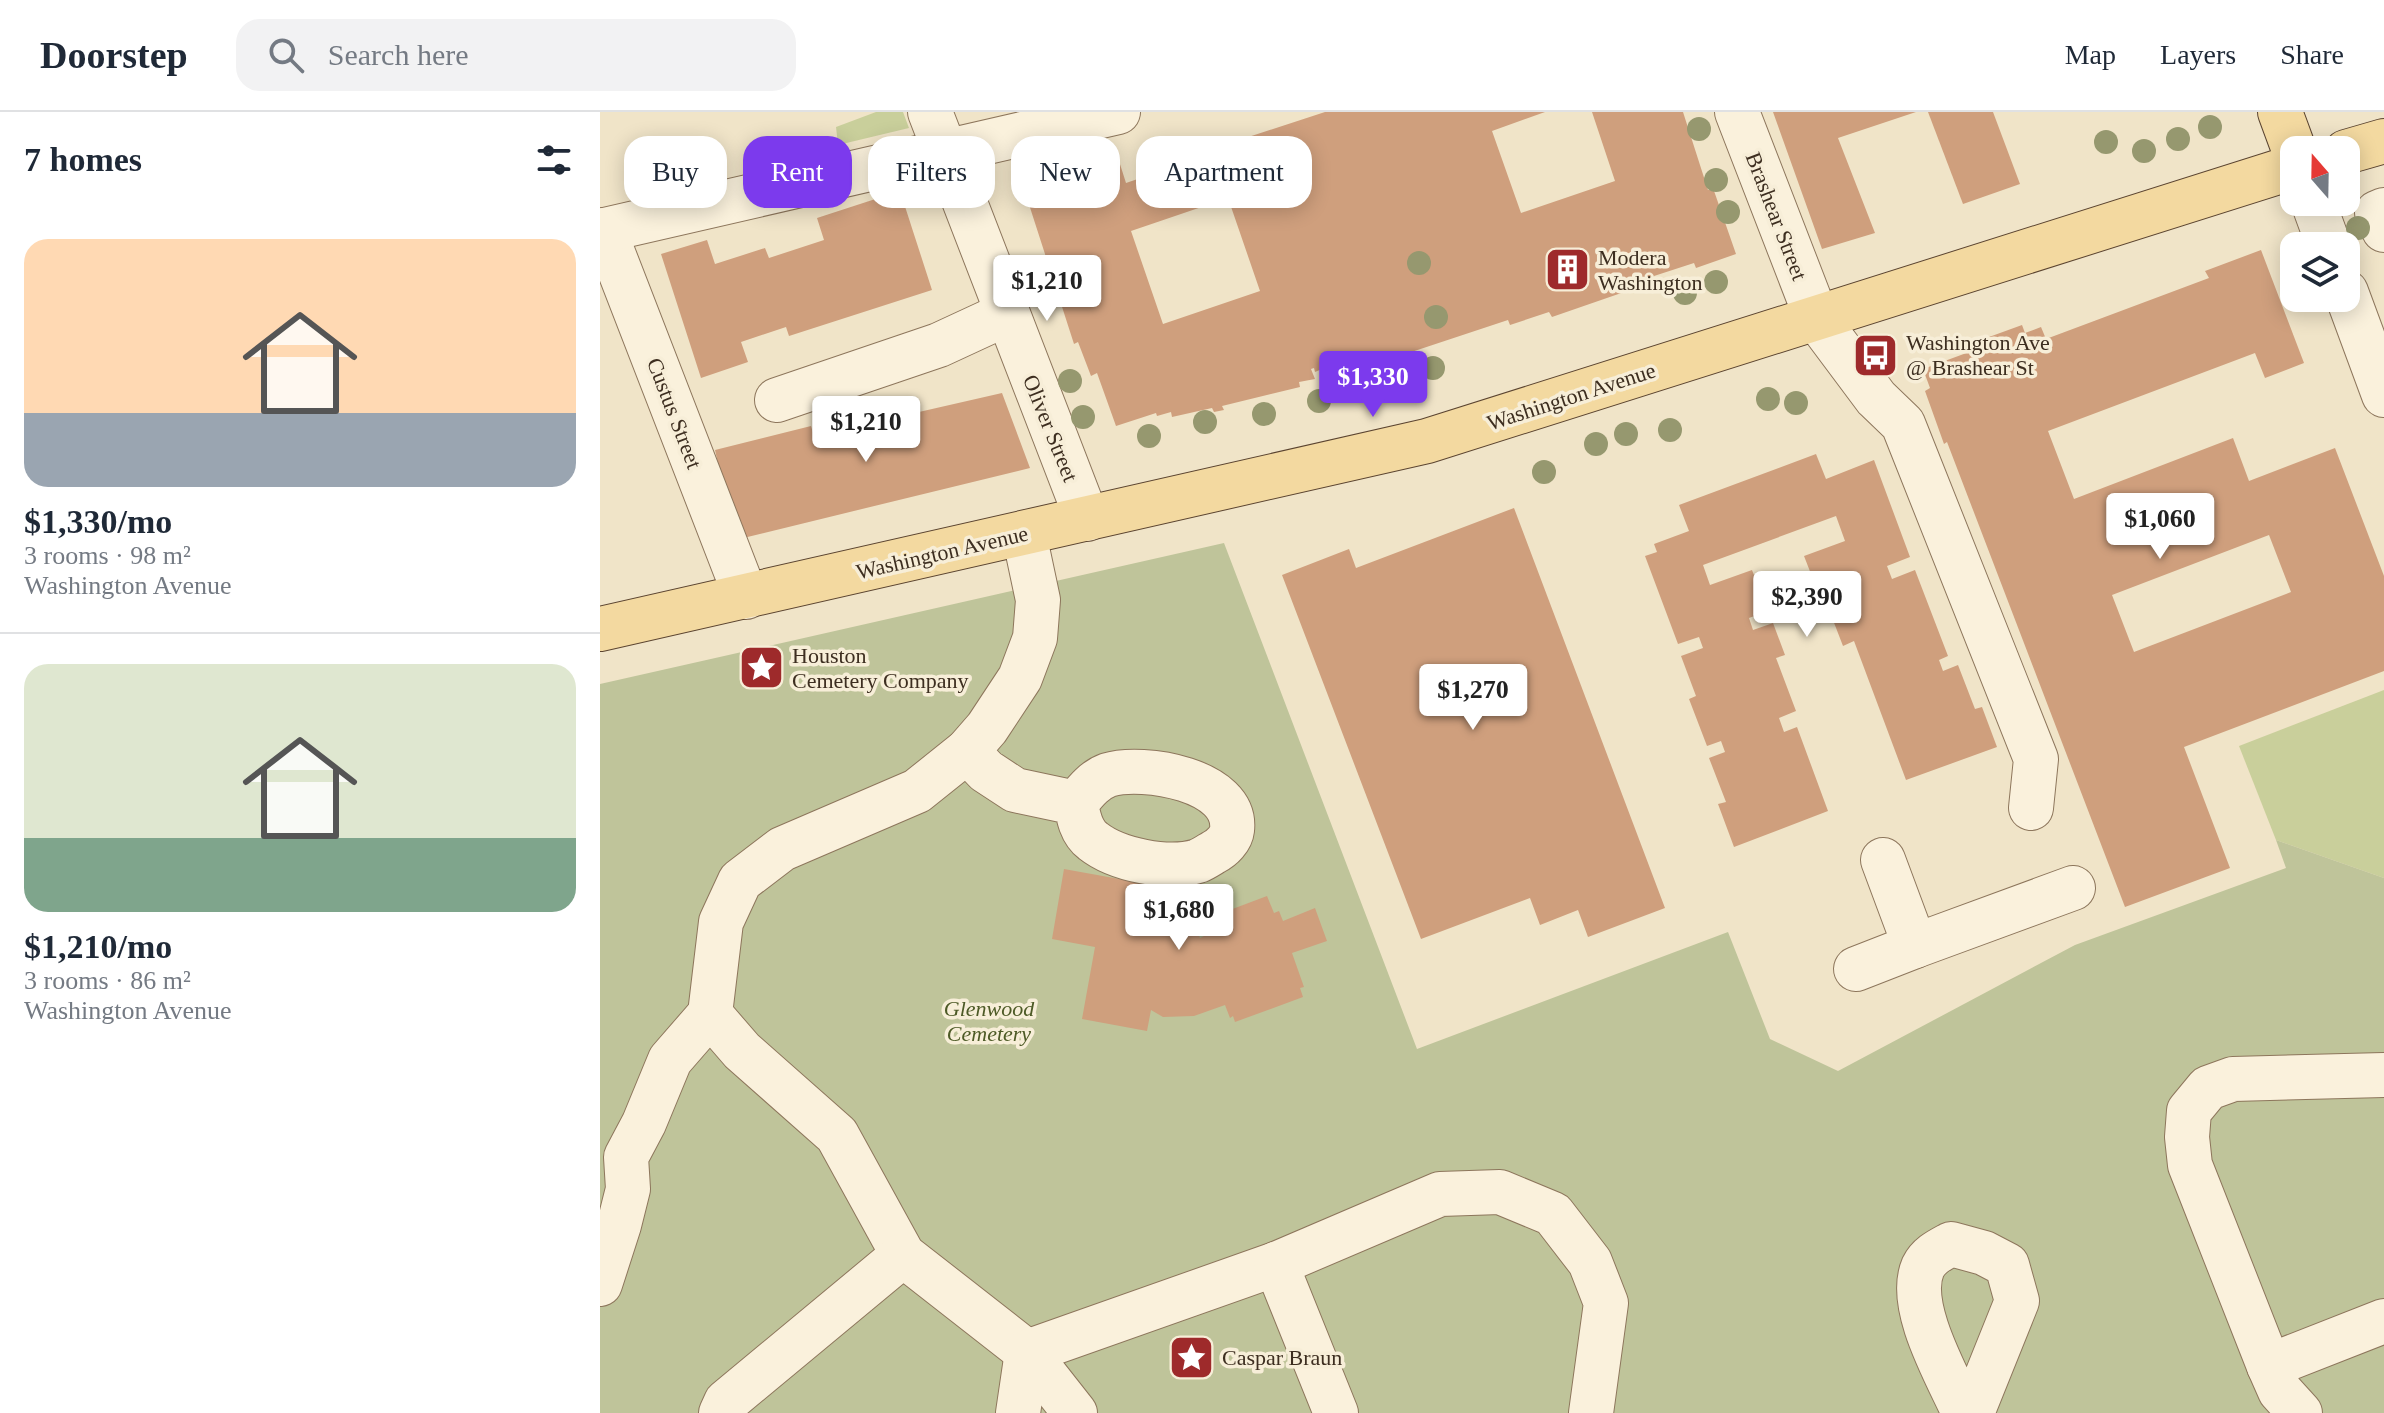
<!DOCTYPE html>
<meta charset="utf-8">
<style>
:root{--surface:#fff;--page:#f2f2f3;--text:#1f2937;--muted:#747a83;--line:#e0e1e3;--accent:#7c3aed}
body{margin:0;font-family:Georgia,serif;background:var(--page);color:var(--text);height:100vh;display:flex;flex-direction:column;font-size:30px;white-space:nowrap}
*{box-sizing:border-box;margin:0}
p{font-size:26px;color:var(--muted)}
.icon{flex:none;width:44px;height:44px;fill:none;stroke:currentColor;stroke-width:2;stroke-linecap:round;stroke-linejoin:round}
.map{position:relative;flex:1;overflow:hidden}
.drawer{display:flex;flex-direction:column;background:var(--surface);width:600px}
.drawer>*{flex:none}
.banner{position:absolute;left:24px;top:24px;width:760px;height:72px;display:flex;gap:16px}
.needle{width:52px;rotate:340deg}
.tools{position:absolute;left:1680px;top:24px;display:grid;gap:16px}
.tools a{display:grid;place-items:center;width:80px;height:80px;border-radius:16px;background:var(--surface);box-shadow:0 4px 20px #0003;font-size:40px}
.price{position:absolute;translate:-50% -68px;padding:0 18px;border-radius:8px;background:#fff;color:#222;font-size:26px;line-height:52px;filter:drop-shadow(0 2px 4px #0008)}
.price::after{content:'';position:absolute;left:50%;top:48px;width:24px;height:18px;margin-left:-12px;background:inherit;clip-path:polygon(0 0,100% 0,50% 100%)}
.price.selected{background:var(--accent);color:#fff}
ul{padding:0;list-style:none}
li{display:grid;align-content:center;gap:16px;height:424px;padding:0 24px}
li+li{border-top:2px solid var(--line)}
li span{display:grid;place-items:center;height:248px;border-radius:24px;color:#555}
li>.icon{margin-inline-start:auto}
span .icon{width:144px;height:144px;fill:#fffc;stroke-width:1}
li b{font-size:34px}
h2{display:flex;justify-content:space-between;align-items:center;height:96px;padding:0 24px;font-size:34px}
.tag{padding:0 28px;border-radius:24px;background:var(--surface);box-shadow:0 4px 20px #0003;font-size:28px;line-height:72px}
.tag.selected{background:var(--accent);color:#fff}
header{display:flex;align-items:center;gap:48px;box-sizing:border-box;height:112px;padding:0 40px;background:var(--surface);border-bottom:2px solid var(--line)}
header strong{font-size:38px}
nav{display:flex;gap:44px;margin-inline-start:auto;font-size:28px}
.search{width:560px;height:72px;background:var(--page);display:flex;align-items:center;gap:20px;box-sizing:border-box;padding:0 28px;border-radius:24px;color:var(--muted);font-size:30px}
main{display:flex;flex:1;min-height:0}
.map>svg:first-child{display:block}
.green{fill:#c9cf9b}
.cemetery{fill:#bfc49a}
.building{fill:#cf9f7d;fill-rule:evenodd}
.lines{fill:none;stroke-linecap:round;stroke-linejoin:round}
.minor-casing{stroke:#8d765c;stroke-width:46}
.major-casing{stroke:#5b4430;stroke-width:46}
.minor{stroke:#faf1dc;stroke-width:44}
.major{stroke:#f3d9a0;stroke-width:44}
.tree{fill:#96986f}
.labels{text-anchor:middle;stroke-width:7;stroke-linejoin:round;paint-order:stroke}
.street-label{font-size:22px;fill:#3d2e20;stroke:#f7eed8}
.poi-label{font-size:22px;fill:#3d2e20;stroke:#f7eed8;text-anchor:start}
.park-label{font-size:22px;font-style:italic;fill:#4d5a26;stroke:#f7eed8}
</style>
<header>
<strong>Doorstep</strong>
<div class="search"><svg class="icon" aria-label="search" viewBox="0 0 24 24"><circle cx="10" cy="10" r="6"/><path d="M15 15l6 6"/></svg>Search here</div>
<nav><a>Map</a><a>Layers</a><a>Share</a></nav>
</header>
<main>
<section class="drawer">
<h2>7 homes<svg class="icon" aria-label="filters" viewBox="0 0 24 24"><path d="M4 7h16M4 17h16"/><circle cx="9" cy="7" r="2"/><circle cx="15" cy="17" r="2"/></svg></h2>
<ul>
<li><span style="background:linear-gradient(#ffd9b3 70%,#9aa5b1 0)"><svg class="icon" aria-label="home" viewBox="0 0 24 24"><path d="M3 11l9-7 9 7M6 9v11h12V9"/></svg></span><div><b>$1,330/mo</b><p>3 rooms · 98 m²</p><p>Washington Avenue</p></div></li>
<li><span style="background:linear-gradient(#dfe7d0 70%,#7fa58c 0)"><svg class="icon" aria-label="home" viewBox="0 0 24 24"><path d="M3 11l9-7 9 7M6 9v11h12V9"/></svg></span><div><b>$1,210/mo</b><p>3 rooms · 86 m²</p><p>Washington Avenue</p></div></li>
</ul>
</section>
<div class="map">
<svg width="1784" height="1301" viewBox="0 0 1784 1301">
<rect width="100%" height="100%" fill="#f0e4c8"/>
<g class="green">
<path d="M276,0h27l6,16 -71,17 -2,-18z"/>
<path d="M1784,578v188l-108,-38 -37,-94z"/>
</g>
<path class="cemetery" d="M624,431l193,506 311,-117 42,107 68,32 237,-126 211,-77 -10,-28 108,38v535h-1784v-729z"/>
<g class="building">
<path d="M725,0h220l-53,19 29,82 94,-32 -23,-69h91l25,78 5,-2 23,66 -40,14 -2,-5 -40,13 2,5 -104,36 -3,-5 -39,13 -2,-5 -169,56 -5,-15 -13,4 1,4 -7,3 -1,-4 -3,1 4,10 -16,3 1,5 -78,19 2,4 -10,2 -2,-4 -40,9 -1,-5 -14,4 -1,-3 -40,13 -19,-53 -6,3 -13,-34 -4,2 -49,-152 94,-31 7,22 38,-13 -1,-5zM628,86l32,93 -97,33 -32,-93z"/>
<path d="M1173,0h143l-78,26 37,95 -53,16z"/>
<path d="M1328,0h65l27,72 -57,20z"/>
<path d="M300,79l32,99 -143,46 -3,-9 -45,15 7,20 -47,16 -40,-124 46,-14 8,24 50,-16 4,10 55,-18 -7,-22z"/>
<path d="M1661,138l43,113 -39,15 -10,-25 -207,78 26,68 159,-61 16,43 86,-33 49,128v95l-200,76 46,121 -105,39 -178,-465 -3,2 -19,-53 5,-3 -7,-19 57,-21 -2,-7 44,-16 3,8 16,-6 5,12 163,-61 -4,-7zM1669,423l22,57 -157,60 -22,-57z"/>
<path d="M402,281l28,75 -295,72 -20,-90 96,-24 3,10z"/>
<path d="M1216,342l10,25 48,-19 36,97 -23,9 5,13 23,-9 33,86 -9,4 4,11 15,-6 17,44 7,-2 15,40 -91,33 -52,-139 -11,5 -17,-44 15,-6 -4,-11 -19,7 -14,-36 41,-15 -9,-25 -133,49 7,20 42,-15 16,41 -19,7 4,12 20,-7 12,32 -9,3 20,53 -17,7 5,14 13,-5 31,84 -94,36 -16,-43 8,-2 -17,-44 16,-6 -4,-11 -14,5 -18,-47 7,-3 -15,-40 22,-8 -4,-11 -21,7 -33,-88 12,-4 -3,-8 35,-13 -10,-26z"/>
<path d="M914,396l151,400 -77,29 -10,-27 -38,15 -10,-27 -109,41 -139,-364 67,-26 7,19z"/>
<path d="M464,757l116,21 -5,31 18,-1 7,18 4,-2 -6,-14 69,-26 7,17 5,-2 4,10 32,-13 12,33 -35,12 12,34 -4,1 3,9 -68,25 -2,-6 -3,2 -5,-13 -31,11 -31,1 -12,-7 -4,21 -65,-12 13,-72 -43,-8z"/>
</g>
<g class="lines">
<defs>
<g id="minor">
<path d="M330,0l157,407"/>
<path d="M1137,0l80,207 59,79 27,26 133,335 -5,49"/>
<path d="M1713,90l16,44"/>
<path d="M1784,98l-7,3 7,17"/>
<path d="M4,118l142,367"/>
<path d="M0,119l518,-119"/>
<path d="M1746,180l38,103"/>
<path d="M177,288l162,-55 67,-31"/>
<path d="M424,422l14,66 -3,38 -15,40 -33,50 -20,23 -50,40 -135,58 -42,32 -19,41 -11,92 32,37 95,84 66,120 124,97 249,-88 164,-70 60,-2 53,22 37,48 16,41 -15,110"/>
<path d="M367,639l19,20 29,19 61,13c2,13 5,29 17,38 24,19 75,29 105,20 5,-2 11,-6 16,-9 8,-4 17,-13 18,-22 6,-50 -89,-66 -124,-55 -14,5 -23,17 -32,28"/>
<path d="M1283,748l32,86 158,-58"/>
<path d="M1256,857l59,-23"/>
<path d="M676,1152l60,149"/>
<path d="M0,1172l19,-59 9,-36 -2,-32 18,-34 26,-63 40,-46"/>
<path d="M427,1240l48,61"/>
<path d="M1669,1254l115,-45"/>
<path d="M121,1301l5,-11 177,-147"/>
<path d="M418,1301l9,-61"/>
<path d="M1364,1301c-16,-36 -58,-107 -41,-146 6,-12 17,-17 28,-23l33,9 23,12 10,36 -45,112"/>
<path d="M1700,1301l-20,-22 -11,-25 -79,-201 -3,-28 2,-26 19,-23 25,-9 151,-4"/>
</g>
<g id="major">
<path d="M1680,0l14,38"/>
<path d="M1746,40l38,-11"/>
<path d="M0,517l827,-188 867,-274"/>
</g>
</defs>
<use href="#minor" class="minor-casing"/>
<use href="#major" class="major-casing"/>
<use href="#minor" class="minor"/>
<use href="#major" class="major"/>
</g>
<g class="tree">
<circle cx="1610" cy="15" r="12"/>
<circle cx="1099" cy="17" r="12"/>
<circle cx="1578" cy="27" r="12"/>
<circle cx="1506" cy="30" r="12"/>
<circle cx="1544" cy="39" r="12"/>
<circle cx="1116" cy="68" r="12"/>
<circle cx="1128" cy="100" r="12"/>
<circle cx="1758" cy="116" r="12"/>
<circle cx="819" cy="151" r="12"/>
<circle cx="1116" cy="170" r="12"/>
<circle cx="1085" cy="181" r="12"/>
<circle cx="836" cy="205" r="12"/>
<circle cx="833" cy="256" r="12"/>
<circle cx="470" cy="269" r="12"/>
<circle cx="778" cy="273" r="12"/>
<circle cx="1168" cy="287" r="12"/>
<circle cx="719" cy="289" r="12"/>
<circle cx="1196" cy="291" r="12"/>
<circle cx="664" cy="302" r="12"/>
<circle cx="483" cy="305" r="12"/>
<circle cx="605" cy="310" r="12"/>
<circle cx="1070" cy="318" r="12"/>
<circle cx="1026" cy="322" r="12"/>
<circle cx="549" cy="324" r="12"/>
<circle cx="996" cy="332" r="12"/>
<circle cx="944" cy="360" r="12"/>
</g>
<defs>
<symbol id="building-square" viewBox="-11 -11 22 22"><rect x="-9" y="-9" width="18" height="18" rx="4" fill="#9e2a2b" stroke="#f7eed8"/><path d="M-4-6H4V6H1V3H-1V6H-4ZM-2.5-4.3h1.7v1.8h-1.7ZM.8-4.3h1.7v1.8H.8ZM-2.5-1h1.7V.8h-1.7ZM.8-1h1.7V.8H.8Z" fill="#fff"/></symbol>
<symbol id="bus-square" viewBox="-11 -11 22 22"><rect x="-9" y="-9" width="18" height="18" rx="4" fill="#9e2a2b" stroke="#f7eed8"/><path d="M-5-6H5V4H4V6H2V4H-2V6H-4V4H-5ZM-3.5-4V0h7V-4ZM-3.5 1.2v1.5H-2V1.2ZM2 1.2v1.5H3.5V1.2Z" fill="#fff"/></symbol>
<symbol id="sight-square" viewBox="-11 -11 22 22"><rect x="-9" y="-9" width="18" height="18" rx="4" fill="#9e2a2b" stroke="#f7eed8"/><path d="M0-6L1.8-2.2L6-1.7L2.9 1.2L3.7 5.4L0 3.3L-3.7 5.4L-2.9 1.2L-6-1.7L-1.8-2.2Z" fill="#fff"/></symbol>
</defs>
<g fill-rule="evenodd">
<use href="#building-square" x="942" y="132" width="51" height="51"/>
<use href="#bus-square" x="1250" y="218" width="51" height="51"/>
<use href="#sight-square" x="136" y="530" width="51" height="51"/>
<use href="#sight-square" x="566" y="1220" width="51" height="51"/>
</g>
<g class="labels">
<g class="street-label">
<text transform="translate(1177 104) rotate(69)" y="8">Brashear Street</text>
<text transform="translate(971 284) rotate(-18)" y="8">Washington Avenue</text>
<text transform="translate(75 301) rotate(69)" y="8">Custus Street</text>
<text transform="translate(451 316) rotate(68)" y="8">Oliver Street</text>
<text transform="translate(342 440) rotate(-13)" y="8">Washington Avenue</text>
</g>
<g class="poi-label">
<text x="998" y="153">Modera<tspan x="998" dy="25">Washington</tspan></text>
<text x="1306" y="238">Washington Ave<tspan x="1306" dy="25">@ Brashear St</tspan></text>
<text x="192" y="551">Houston<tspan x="192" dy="25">Cemetery Company</tspan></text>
<text x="622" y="1253">Caspar Braun</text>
</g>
<g class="park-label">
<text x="389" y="904">Glenwood<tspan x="389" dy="25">Cemetery</tspan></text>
</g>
</g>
</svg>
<div class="tools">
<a><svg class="needle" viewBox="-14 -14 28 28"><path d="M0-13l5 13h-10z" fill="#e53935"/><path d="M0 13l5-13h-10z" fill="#747a83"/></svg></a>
<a><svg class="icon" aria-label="layers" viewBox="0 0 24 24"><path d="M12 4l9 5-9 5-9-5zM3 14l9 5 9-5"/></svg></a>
</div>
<b class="price" style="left:447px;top:211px">$1,210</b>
<b class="price selected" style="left:773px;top:307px">$1,330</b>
<b class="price" style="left:266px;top:352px">$1,210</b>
<b class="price" style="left:1560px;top:449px">$1,060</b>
<b class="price" style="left:1207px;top:527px">$2,390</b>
<b class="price" style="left:873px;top:620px">$1,270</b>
<b class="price" style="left:579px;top:840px">$1,680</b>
<div class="banner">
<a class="tag">Buy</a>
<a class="tag selected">Rent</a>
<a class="tag">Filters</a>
<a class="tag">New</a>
<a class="tag">Apartment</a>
</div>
</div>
</main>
